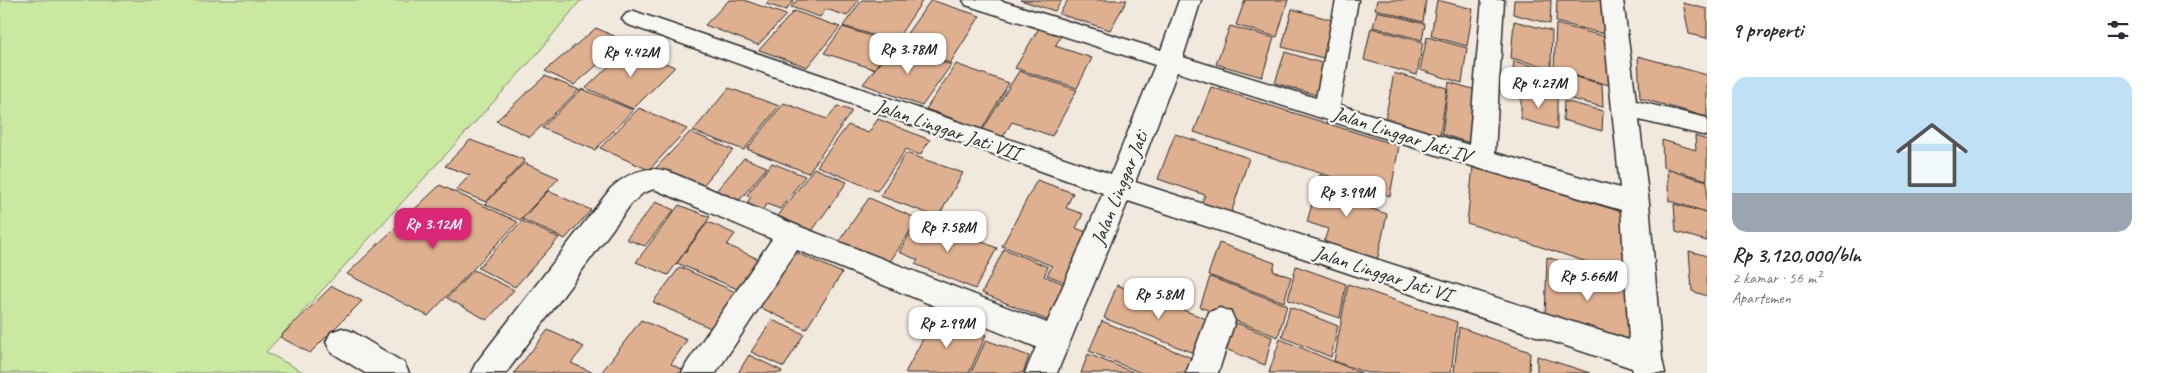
<!DOCTYPE html>
<html lang="id">
<meta charset="utf-8">
<style>
:root{--surface:#fff;--page:#f7f7f7;--text:#2b2b33;--muted:#7c7c81;--accent:#db2777}
body{margin:0;font-family:Caveat,sans-serif;background:var(--page);color:var(--text);height:100vh;display:flex;flex-direction:column;font-size:19px;white-space:nowrap}
*{box-sizing:border-box;margin:0}
p{font-size:16px;color:var(--muted)}
.icon{flex:none;width:28px;height:28px;fill:none;stroke:currentColor;stroke-width:2;stroke-linecap:round;stroke-linejoin:round}
.map{position:relative;flex:1;overflow:hidden}
.drawer{display:flex;flex-direction:column;background:var(--surface);width:450px}
.drawer>*{flex:none}
.price{position:absolute;translate:-50% -42px;padding:0 11px;border-radius:10px;background:#fff;color:#222;font-size:16px;line-height:32px;filter:drop-shadow(0 1px 2px #0008)}
.price::after{content:'';position:absolute;left:50%;top:30px;width:15px;height:11px;margin-left:-8px;background:inherit;clip-path:polygon(0 0,100% 0,50% 100%)}
.price.selected{background:var(--accent);color:#fff}
ul{padding:0;list-style:none}
li{display:grid;align-content:center;gap:10px;height:265px;padding:0 25px}
li span{display:grid;place-items:center;height:155px;border-radius:15px;color:#555}
li>.icon{margin-inline-start:auto}
span .icon{width:90px;height:90px;fill:#fffc;stroke-width:1}
li b{font-size:21px}
h2{display:flex;justify-content:space-between;align-items:center;height:60px;padding:0 25px;font-size:21px}
main{display:flex;flex:1;min-height:0}
.map>svg:first-child{display:block}
.green{fill:#c9e8a0;stroke:#7a8a66}
.building{fill:#dfb090;stroke:#2b2b2b}
.lines{fill:none;stroke-linecap:round;stroke-linejoin:round}
.street-casing{stroke:#2b2b2b;stroke-width:3}
.street{fill:#f6f6f2;fill-rule:evenodd}
.labels{text-anchor:middle;stroke-width:4.5;stroke-linejoin:round;paint-order:stroke}
.street-label{font-size:20px;fill:#2b2b2b;stroke:#f6f6f2}
</style>
<main>
<div class="map">
<svg width="1707" height="373" viewBox="0 0 1707 373">
<rect width="100%" height="100%" fill="#f1e8de"/>
<filter id="ink" filterUnits="userSpaceOnUse"><feTurbulence type="fractalNoise" baseFrequency=".02" numOctaves="2"/><feDisplacementMap in="SourceGraphic" scale="10" xChannelSelector="R" yChannelSelector="G"/><feConvolveMatrix kernelMatrix="1 2 1 2 8 2 1 2 1" color-interpolation-filters="sRGB"/></filter>
<g filter="url(#ink)">
<path class="green" d="M0,0h586l-6,1 -42,52 -272,299 39,21h-305z"/>
<g class="building">
<path d="M729,0h15l42,15 -28,30 -53,-20z"/>
<path d="M769,0h25l-8,10 -20,-6z"/>
<path d="M797,0h62l-12,16 -21,-7 -6,8 -29,-10z"/>
<path d="M862,0h61l-28,42 -52,-16z"/>
<path d="M931,0l49,16 -30,47 -52,-17z"/>
<path d="M1020,0h42l-7,11z"/>
<path d="M1068,0h59l-17,30 -51,-16z"/>
<path d="M1245,0h43l-11,37 -41,-12z"/>
<path d="M1377,0h49l-3,22 -48,-13z"/>
<path d="M1437,0l36,9 -6,37 -36,-10z"/>
<path d="M1514,0h37l-1,24 -37,-10z"/>
<path d="M1557,0h47l1,34 -49,-12z"/>
<path d="M1683,3l24,6v29l-18,-4z"/>
<path d="M1292,9l44,12 -9,38 -45,-12z"/>
<path d="M794,11l46,16 -33,40 -48,-17z"/>
<path d="M1377,11l48,13 -3,16 -49,-13z"/>
<path d="M1514,21l38,10 -1,37 -40,-10z"/>
<path d="M1556,24l51,13 2,48 -55,-15z"/>
<path d="M1230,26l44,12 -12,39 -46,-13z"/>
<path d="M843,27l49,16 -18,26 -50,-16z"/>
<path d="M596,28l29,13 -51,44 -29,-14z"/>
<path d="M1039,28l22,8 -6,10 37,12 -15,30 -62,-20z"/>
<path d="M1371,28l52,14 -6,33 -53,-15z"/>
<path d="M1427,37l40,11 -5,35 -42,-13z"/>
<path d="M894,45l57,20 -29,41 -59,-22z"/>
<path d="M628,48l47,19 -42,42 -47,-21z"/>
<path d="M1285,52l43,13 -8,31 -45,-13z"/>
<path d="M1638,56l69,19v42l-67,-19z"/>
<path d="M1514,61l42,11v23l-44,-12z"/>
<path d="M956,64l53,19 -27,46 -56,-20z"/>
<path d="M1019,71l58,19 -25,46 -40,-14 -10,16 -20,-7z"/>
<path d="M1394,73l53,15 -7,48 -55,-16z"/>
<path d="M1561,73l41,11 1,23 -43,-11z"/>
<path d="M545,76l34,14 -49,47 -34,-16z"/>
<path d="M1449,82l30,9 -6,53 -31,-10z"/>
<path d="M1211,87l188,59 -9,50 -196,-64z"/>
<path d="M729,88l50,18 -35,44 -51,-19z"/>
<path d="M582,89l51,21 -38,40 -53,-22z"/>
<path d="M1521,89l36,9v31l-36,-10z"/>
<path d="M1564,101l39,10 -1,20 -39,-11z"/>
<path d="M784,103l43,16 10,-13 15,5 -44,62 -61,-24z"/>
<path d="M639,108l48,21 -38,41 -49,-22z"/>
<path d="M878,119l52,21 -10,15 -14,-6 -29,42 -60,-25 31,-41 20,8z"/>
<path d="M690,132l43,18 -34,40 -45,-20z"/>
<path d="M1175,134l74,24 -19,59 -30,-10 5,-12 -47,-16z"/>
<path d="M1695,136l12,4v40l-44,-13 -1,-27 34,10z"/>
<path d="M470,140l55,20 -39,42 -30,-12 14,-15 -25,-9z"/>
<path d="M906,153l57,20 -25,44 -58,-21z"/>
<path d="M744,158l23,9 -33,40 -23,-10z"/>
<path d="M524,163l35,15 -39,42 -35,-16z"/>
<path d="M772,163l33,13 -25,33 -13,-5 -8,10 -16,-6 8,-11 -4,-2z"/>
<path d="M1473,166l149,46 2,62 -157,-51z"/>
<path d="M814,168l33,14 -35,49 -34,-15z"/>
<path d="M1667,170l40,11v31l-38,-11z"/>
<path d="M1320,175l47,16 -4,15 24,8 -10,47 -53,-19 4,-13 -21,-7z"/>
<path d="M1037,180l36,13 -7,15 17,6 -7,14 20,8 -23,49 -26,-10 5,-9 -50,-20z"/>
<path d="M440,185l78,37 -90,94 -81,-42z"/>
<path d="M548,191l43,19 -26,29 -43,-20z"/>
<path d="M869,198l49,21 -29,44 -50,-22z"/>
<path d="M656,202l18,8 -29,36 -19,-7z"/>
<path d="M1674,204l33,9v28l-31,-9z"/>
<path d="M679,205l31,12 -42,58 -32,-13z"/>
<path d="M920,217l77,31 -22,41 -60,-25 3,-4 -19,-8z"/>
<path d="M522,221l37,17 -44,49 -37,-19z"/>
<path d="M708,222l27,12 -8,11 36,16 -21,30 -65,-28z"/>
<path d="M1219,243l56,20 -2,8 18,6 -7,25 -76,-27z"/>
<path d="M1004,249l44,18 -4,9 26,10 -16,37 -72,-30z"/>
<path d="M1689,251l18,5v40l-15,-5z"/>
<path d="M795,252l47,21 -36,56 -49,-23z"/>
<path d="M1547,257l81,26 2,65 -85,-29z"/>
<path d="M1296,266l50,18 -6,34 -52,-18z"/>
<path d="M680,267l60,27 -25,36 -62,-28z"/>
<path d="M474,270l40,20 -27,30 -40,-22z"/>
<path d="M1210,277l77,28 -9,32 -78,-30z"/>
<path d="M1348,284l109,38 -6,51h-84l-33,-12z"/>
<path d="M1117,285l95,36 -11,35 -97,-38z"/>
<path d="M332,286l30,15 -52,52 -30,-16z"/>
<path d="M1290,307l48,19 -7,31 -49,-20z"/>
<path d="M936,314l50,21 -17,38h-64z"/>
<path d="M1226,319l46,18 -7,28 -47,-19z"/>
<path d="M641,320l46,20 -16,24 18,9h-88z"/>
<path d="M772,320l32,14 -20,33 -33,-15z"/>
<path d="M1102,321l97,40 -4,12h-54l-52,-22z"/>
<path d="M1459,327l71,25 -1,21h-75z"/>
<path d="M548,330l36,17 -13,16 23,10h-80z"/>
<path d="M1280,339l81,34h-92z"/>
<path d="M986,340l43,16 -6,17h-52z"/>
<path d="M1088,354l47,19h-54z"/>
<path d="M749,355l33,16 -1,2h-43z"/>
<path d="M1537,356l53,17h-53z"/>
</g>
<g class="lines">
<defs>
<g id="street">
<path d="M963,0h36l162,50 18,-50h22l-18,57 133,41 20,-98h22l-18,105 129,40 13,-145h22l-9,153 125,35 -19,-188h22l13,101 71,17v18l-68,-16 10,83 13,156 3,14h-32l-1,-5 -350,-117 -154,-50 -71,172h-32l11,-26 -239,-97 -81,123h-34l5,-10 85,-124 -118,-50 -11,4 -12,11 -125,169h-35l5,-10 135,-175c17,-15 36,-24 59,-16l131,55 246,96 56,-130 -477,-169 -4,-5 4,-5 8,-3 8,3 469,160 44,-109 -189,-60zM1177,72l304,97 140,41 8,130 -494,-158z"/>
<path d="M1220,308l11,4 4,9 -17,52h-32l23,-61z"/>
<path d="M342,328l11,4 51,31 5,10h-44l-34,-21 -5,-10 5,-10z"/>
</g>
</defs>
<use href="#street" class="street-casing"/>
<use href="#street" class="street"/>
</g>
</g>
<g class="labels">
<g class="street-label">
<text transform="translate(948 129) rotate(19)" y="7">Jalan Linggar Jati VII</text>
<text transform="translate(1402 134) rotate(18)" y="7">Jalan Linggar Jati IV</text>
<text transform="translate(1119 188) rotate(-68)" y="7">Jalan Linggar Jati</text>
<text transform="translate(1383 273) rotate(18)" y="7">Jalan Linggar Jati VI</text>
</g>
</g>
</svg>
<b class="price" style="left:908px;top:75px">Rp 3.78M</b>
<b class="price" style="left:631px;top:78px">Rp 4.42M</b>
<b class="price" style="left:1539px;top:109px">Rp 4.27M</b>
<b class="price" style="left:1347px;top:218px">Rp 3.99M</b>
<b class="price selected" style="left:433px;top:250px">Rp 3.12M</b>
<b class="price" style="left:948px;top:253px">Rp 7.58M</b>
<b class="price" style="left:1588px;top:302px">Rp 5.66M</b>
<b class="price" style="left:1159px;top:320px">Rp 5.8M</b>
<b class="price" style="left:947px;top:349px">Rp 2.99M</b>
</div>
<section class="drawer">
<h2>9 properti<svg class="icon" aria-label="filters" viewBox="0 0 24 24"><path d="M4 7h16M4 17h16"/><circle cx="9" cy="7" r="2"/><circle cx="15" cy="17" r="2"/></svg></h2>
<ul>
<li><span style="background:linear-gradient(#bfe0f5 75%,#9aa5b1 0)"><svg class="icon" aria-label="home" viewBox="0 0 24 24"><path d="M3 11l9-7 9 7M6 9v11h12V9"/></svg></span><div><b>Rp 3,120,000/bln</b><p>2 kamar · 56 m²</p><p>Apartemen</p></div></li>
</ul>
</section>
</main>
